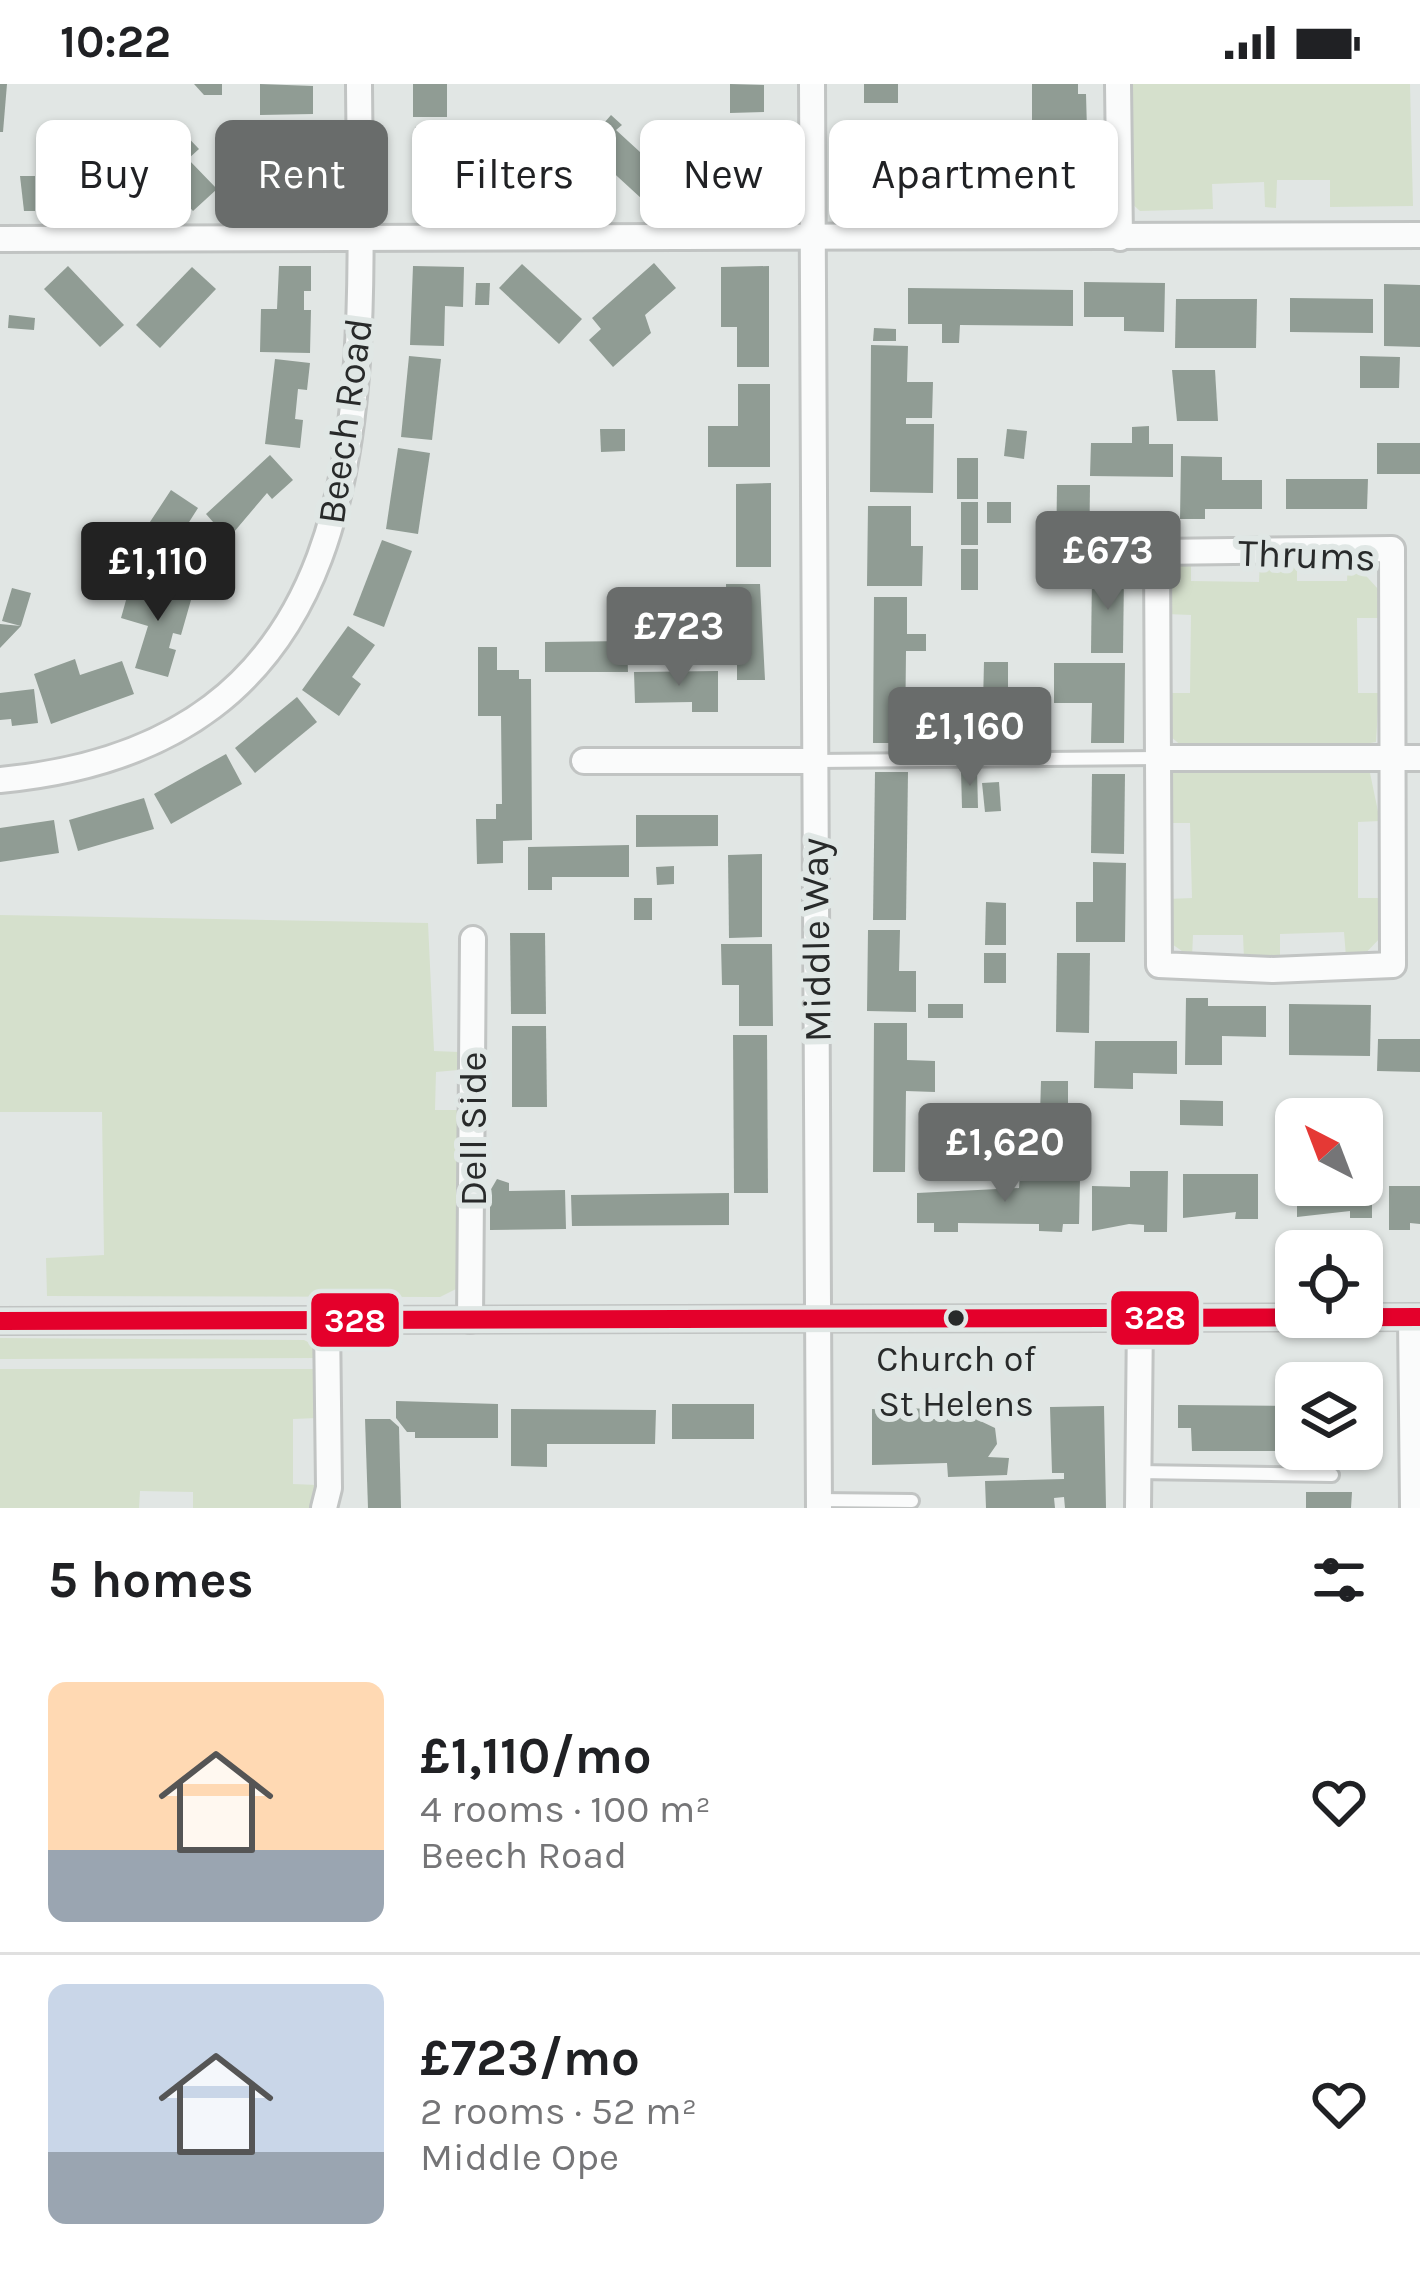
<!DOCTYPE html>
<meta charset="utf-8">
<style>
:root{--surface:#fff;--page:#f6f6f6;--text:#202124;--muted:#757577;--line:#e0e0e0;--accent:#696c6b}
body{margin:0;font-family:Karla,sans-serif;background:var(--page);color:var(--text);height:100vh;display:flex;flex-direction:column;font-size:45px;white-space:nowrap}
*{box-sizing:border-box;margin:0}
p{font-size:39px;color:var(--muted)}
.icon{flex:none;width:66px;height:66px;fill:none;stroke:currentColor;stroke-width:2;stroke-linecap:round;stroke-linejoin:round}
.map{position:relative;height:1424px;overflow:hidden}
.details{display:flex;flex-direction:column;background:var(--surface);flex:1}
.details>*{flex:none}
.top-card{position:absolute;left:36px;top:36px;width:1350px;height:108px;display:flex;gap:24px}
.needle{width:78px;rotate:318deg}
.controls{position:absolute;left:1275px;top:1014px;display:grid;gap:24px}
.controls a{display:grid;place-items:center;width:108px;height:108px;border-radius:18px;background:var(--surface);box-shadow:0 3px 9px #0004;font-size:60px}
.price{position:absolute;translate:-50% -102px;padding:0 27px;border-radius:12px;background:var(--accent);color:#fff;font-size:39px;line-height:78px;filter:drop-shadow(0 3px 6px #0008)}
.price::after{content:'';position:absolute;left:50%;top:72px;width:36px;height:27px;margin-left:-18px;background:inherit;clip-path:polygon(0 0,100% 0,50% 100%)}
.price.active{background:#222;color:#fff}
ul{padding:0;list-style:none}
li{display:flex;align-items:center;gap:36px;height:300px;padding:0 48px}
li+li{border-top:3px solid var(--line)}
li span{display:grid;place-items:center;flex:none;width:336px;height:240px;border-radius:18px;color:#555}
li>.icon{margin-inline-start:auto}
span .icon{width:144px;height:144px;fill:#fffc;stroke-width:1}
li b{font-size:51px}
h2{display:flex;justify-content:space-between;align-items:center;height:144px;padding:0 48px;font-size:51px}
.pill{padding:0 42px;border-radius:18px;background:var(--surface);box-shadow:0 3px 9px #0004;font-size:42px;line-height:108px}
.pill.active{background:var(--accent);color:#fff}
.status{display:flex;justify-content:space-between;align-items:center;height:84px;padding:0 60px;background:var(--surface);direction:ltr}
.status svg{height:33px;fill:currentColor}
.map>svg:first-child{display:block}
.green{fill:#d5e0cc}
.building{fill:#909c94}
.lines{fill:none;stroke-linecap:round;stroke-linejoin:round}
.service-casing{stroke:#c1c4c3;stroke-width:18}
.minor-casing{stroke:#c1c4c3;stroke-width:30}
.service{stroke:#fafbfb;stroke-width:12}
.minor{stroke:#fafbfb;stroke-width:24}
.bus-1-casing{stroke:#e0e7e5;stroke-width:27}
.bus-1{stroke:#e4002b;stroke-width:18}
.bus-dot{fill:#282a2a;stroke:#e0e7e5;stroke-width:4.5}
.labels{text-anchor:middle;stroke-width:12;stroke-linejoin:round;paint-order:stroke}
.bus-label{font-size:36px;fill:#282a2a;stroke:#e0e7e5}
.street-label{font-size:39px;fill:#282a2a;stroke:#e0e7e5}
.line-badge{stroke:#e0e7e5;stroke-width:4.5}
.badge-label{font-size:33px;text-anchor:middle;font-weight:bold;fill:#fff}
</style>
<div class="status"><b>10:22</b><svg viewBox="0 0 49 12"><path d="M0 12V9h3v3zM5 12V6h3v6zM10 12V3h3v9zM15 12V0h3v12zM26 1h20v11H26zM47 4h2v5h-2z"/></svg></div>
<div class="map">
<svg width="1420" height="1424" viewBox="0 0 1420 1424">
<rect width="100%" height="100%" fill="#e1e6e4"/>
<g class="green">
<path d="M1131,0h279l3,122 -83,1v-27h-53l-1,28 -11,-1 -1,-25 -52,2 1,25 -73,2 -10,-9z"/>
<path d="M1348,472l30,33 1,29h-22l1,75h21l-3,49 -35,6 -158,-1 -19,-16 1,-38h25l1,-78 -25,-1c1,-29 -2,-42 25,-57v24l68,1 1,-24 37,-1v24h50z"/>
<path d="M1175,685h185l10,4 10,48 -22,1v76h22l1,39 -19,20h-16l-2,-25 -64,2v25h-36l-1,-24h-50l-1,23 -23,-16 -2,-43 25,-1 -2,-75h-25l2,-45z"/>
<path d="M0,831l428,8 6,128 25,1 -1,18 -22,2 -1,38h22l1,178 -18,9 -393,-1 -1,-38 58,-3 -2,-143h-102z"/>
<path d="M0,1254l304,2 12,6v12l-316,1z"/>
<path d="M0,1285h317v49l-24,1v65l24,1 -4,23h-120v-16l-53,-1 -1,17h-139z"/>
</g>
<g class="building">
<path d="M0,0h7l-4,48h-3z"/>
<path d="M194,0h28v11h-18z"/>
<path d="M260,0l53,2v28l-53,1z"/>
<rect x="413" y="0" width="34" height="33"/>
<path d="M730,0l34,1v27l-34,1z"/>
<rect x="864" y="0" width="34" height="19"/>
<path d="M1032,0h46v10h8l1,36 -36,1 -1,-9h-18z"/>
<path d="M611,31l11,10 -6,5 60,55 -22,25 -60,-55 6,-8 -9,-9z"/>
<path d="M314,40v26h-8l-1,18 1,14h8l1,29h-36l-1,-86z"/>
<path d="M463,40h28v13l-28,1v30h-17l1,42 -32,1v-84z"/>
<path d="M730,40h34v25h-8v17h8l1,42 -34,1z"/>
<path d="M177,42l22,23 -11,10 29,30 -24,22 -57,-60 24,-22 7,7z"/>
<path d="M103,45l22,22 -56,59 -8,-8v15l-24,-1 1,-40h20z"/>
<path d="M559,48l21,23 -60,55 -21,-24z"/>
<path d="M1048,49l8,50 -165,3 -1,-32 124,-2v-18z"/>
<path d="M20,92h15v35h-11z"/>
<path d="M654,179l22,25 -31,27 6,18 -38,34 -24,-27 12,-11 -9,-11z"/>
<path d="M522,180l60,55 -23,25 -60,-56z"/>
<path d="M68,182l56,59 -24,22 -56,-58z"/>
<path d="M279,182h32v25h-7v19h7l-1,43 -50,-1 1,-43h16z"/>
<path d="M413,182l51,1 -1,40 -18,-1 -1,40 -34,-1z"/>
<path d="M769,182v101h-32v-40h-16v-60z"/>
<path d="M192,183l24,22 -56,59 -24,-23z"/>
<path d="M1084,198l81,1 -1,49 -40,-1v-14h-40z"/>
<path d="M476,199h14l-1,22h-14z"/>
<path d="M1384,200l36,1v62l-36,-1z"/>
<path d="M908,204l165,2v36l-113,-1 -1,18h-17v-19h-34z"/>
<path d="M1290,214l83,1v34l-83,-1z"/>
<path d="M1176,215h81l-1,49h-81z"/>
<path d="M9,231l26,3 -1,12 -26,-2z"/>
<path d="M874,244l22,1v12h-23z"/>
<path d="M871,261l37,1 -1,36h26l-1,36h-26v6h28l-1,69 -63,-1z"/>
<path d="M409,272l32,3 -9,81 -31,-3z"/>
<path d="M1360,272l40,1 -1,31h-39z"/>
<path d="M275,275l35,4 -3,27 -9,-1 -3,30 8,1 -3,28 -35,-4z"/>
<path d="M1172,286h43l3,51h-41z"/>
<path d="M738,300h32v83h-62v-41h30z"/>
<path d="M1149,342v18h24v33l-83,-1 1,-33h41v-16z"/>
<path d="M600,345h25v22l-24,1z"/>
<path d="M1007,345l20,2 -3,28 -20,-3z"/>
<rect x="1377" y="359" width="43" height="31"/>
<path d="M398,364l32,5 -12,81 -32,-5z"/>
<path d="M270,371l23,25 -21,19 -5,-6 -39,46 -22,-25z"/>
<path d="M1181,372l41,1v23h40v29h-57v10h-25z"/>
<rect x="957" y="374" width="21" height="41"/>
<path d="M1286,395h82l-1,30h-81z"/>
<path d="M771,399v84h-35v-83z"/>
<path d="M1057,401h33l-1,80 -33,-1z"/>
<path d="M171,406l27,18 -14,22 -6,-3 -10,14 -8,12 7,3 -17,25 -27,-18z"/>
<rect x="961" y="418" width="17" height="43"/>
<rect x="987" y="418" width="24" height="21"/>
<path d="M868,422h43v40h12l-1,40h-55z"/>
<path d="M382,456l30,11 -28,76 -31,-12z"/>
<rect x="961" y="465" width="17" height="41"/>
<path d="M1092,490h32l-1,79h-32z"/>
<path d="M160,500l33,9 -12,42 -8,-2 -4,15 7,2 -8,27 -33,-9 13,-42 -27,-8 9,-32 28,8z"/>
<path d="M726,500h34l5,96h-28v-16h-10z"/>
<path d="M12,504l19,5 -10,33 -21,22v-24l21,2 -19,-5z"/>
<path d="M874,513h33v37h19v17h-20l-1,92h-32z"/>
<path d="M348,542l27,19 -23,32 9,7 -22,32 -37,-26z"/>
<path d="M627,557l1,31h-83v-30z"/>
<path d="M478,563h19v23h22v9h12l1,161 -29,1v22l-26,1 -1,-45h20v-15h6l-1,-88h-23z"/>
<path d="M75,575l5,16 42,-14 12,33 -83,30 -17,-50z"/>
<path d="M984,578h24v42h-25z"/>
<path d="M1054,579h71l-1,80h-33l1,-40h-38z"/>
<path d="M718,587v41h-26v-10l-57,1 -1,-31z"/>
<path d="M34,605l4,34 -26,3 -1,-7 -11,1v-27z"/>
<path d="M297,613l20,25 -62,51 -20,-25z"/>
<path d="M226,670l16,30 -71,40 -17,-30z"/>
<path d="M977,686l1,38h-16l-1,-37z"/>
<path d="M875,688h33l-2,148h-33z"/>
<path d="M1092,690h33l-1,80 -33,-1z"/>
<path d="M999,698l2,29 -16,1 -3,-29z"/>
<path d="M144,714l10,31 -76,22 -9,-31z"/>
<path d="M636,731h82v31l-82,1z"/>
<path d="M54,736l5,33 -59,9v-34z"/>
<path d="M629,761v32h-77v13h-24v-43z"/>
<path d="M762,770v83l-33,1 -1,-83z"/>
<path d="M1093,778l33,1 -1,79h-49v-40h17z"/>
<path d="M674,782v18l-17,1 -1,-18z"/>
<rect x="634" y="814" width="18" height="22"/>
<path d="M986,818l20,1v42h-21z"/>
<path d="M868,846h32l-1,41h17v41l-49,-1z"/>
<path d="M510,849h35l1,81h-35z"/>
<path d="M721,860h51l1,82h-34v-41h-17z"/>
<rect x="984" y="869" width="22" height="30"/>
<path d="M1057,869h33l-1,80 -33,-1z"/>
<path d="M1186,914h22v8h58v31l-44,-1v29h-37z"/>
<rect x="928" y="920" width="35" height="14"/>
<path d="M1289,920l82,1 -1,51 -81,-1z"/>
<path d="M874,939h33v37l28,1v31l-29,-1 -1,81h-32z"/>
<path d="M512,942h34l1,81h-35z"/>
<path d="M733,951h34l1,158h-34z"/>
<path d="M1378,955h42v33l-43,-1z"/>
<path d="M1095,957h82v33l-44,-1v16l-39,-1z"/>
<path d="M1041,997h27v36l-28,-1z"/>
<path d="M1180,1016l43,1v25l-43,-1z"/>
<path d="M1130,1087h38l-1,61h-23v-7l-15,-1 -37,7v-45l38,1z"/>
<path d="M1362,1089h10v45h-22v-7l-53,6v-32h65z"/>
<path d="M1020,1090l60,5 -1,45h-16l-1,8 -23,-1v-7l-81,-1v9h-24v-9h-17v-30l102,-5z"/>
<path d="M1183,1090h75v45h-23l1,-7 -53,6z"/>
<path d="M497,1095l12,4v8l56,-1 1,39 -76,1v-39z"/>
<path d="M1389,1102h31v38l-10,-1v7h-21z"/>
<path d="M729,1109v32l-157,1 -1,-31z"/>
<path d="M396,1317l102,3v34h-83v-6h-8l-11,-14z"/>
<rect x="672" y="1320" width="82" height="35"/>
<path d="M1178,1321l118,1v43h47v16h-47v-14h-104l-1,-23h-13z"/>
<path d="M1104,1322l2,102h-41l-1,-11 -10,1 1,10h-69l-1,-27 79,-2v-6h-12l-2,-66z"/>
<path d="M972,1324l2,10 21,10 2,16 -9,13 21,1 -2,17 -59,2 -1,-14 -75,2v-56z"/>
<path d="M511,1325l145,1 -1,34h-108v23l-36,-1z"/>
<path d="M365,1335h25l9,8 2,81h-33z"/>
<path d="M1306,1408h46l-1,16h-45z"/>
</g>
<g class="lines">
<defs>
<g id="service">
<path d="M816,677l341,-3"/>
<path d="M1138,1388l194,3"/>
<path d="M819,1416l93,1"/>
</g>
<g id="minor">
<path d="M812,0l7,1424"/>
<path d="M1118,0l2,154"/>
<path d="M0,155l1420,-4"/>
<path d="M1392,465l1,416 -120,5 -114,-5 -2,-413z"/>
<path d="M1157,674h263"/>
<path d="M584,677h229"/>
<path d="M0,696c396,-37 361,-397 359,-696"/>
<path d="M1411,1233l2,191"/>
<path d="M470,1236l3,-381"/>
<path d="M0,1237l1420,-4"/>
<path d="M324,1424l5,-20 -2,-168"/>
<path d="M1138,1424l2,-190"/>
</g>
</defs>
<use href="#service" class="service-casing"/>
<use href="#minor" class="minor-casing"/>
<use href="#service" class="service"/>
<use href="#minor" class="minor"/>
<defs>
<path id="bus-1" d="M0,1237l1420,-4"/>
</defs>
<use href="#bus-1" class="bus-1-casing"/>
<use href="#bus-1" class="bus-1"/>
</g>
<circle class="bus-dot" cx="956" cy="1234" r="10"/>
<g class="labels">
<g class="bus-label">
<text x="956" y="1287">Church of<tspan x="956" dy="45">St Helens</tspan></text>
</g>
<g class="street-label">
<text transform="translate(344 337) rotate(-82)" y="14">Beech Road</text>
<text transform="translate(1307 470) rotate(2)" y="14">Thrums</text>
<text transform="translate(815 856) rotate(-91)" y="14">Middle Way</text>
<text transform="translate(472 1045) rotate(-90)" y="14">Dell Side</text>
</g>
</g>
<g class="line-badge">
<rect x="1109" y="1205" width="92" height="58" rx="12" fill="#e4002b"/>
<rect x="309" y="1207" width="92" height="58" rx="12" fill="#e4002b"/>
</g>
<g class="badge-label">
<text x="1155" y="1245">328</text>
<text x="355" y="1248">328</text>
</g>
</svg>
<div class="controls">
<a><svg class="needle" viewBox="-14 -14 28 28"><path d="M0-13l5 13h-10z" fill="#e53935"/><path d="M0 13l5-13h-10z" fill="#757577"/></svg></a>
<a><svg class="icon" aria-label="locate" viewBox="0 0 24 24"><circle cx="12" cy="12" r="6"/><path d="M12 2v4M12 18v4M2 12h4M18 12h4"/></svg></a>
<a><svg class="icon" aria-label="layers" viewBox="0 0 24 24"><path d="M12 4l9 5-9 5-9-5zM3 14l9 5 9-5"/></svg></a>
</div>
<b class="price" style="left:1108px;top:529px">£673</b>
<b class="price active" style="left:158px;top:540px">£1,110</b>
<b class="price" style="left:679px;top:605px">£723</b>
<b class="price" style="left:970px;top:705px">£1,160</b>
<b class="price" style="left:1005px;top:1121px">£1,620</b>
<div class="top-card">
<a class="pill">Buy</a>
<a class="pill active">Rent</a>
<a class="pill">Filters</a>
<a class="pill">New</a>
<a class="pill">Apartment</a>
</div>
</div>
<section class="details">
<h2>5 homes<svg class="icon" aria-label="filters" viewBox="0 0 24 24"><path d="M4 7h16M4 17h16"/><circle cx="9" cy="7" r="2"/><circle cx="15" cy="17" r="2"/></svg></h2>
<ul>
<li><span style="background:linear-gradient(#ffd9b3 70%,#9aa5b1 0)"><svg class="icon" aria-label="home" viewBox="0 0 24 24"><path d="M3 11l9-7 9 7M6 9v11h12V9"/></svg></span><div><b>£1,110/mo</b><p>4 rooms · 100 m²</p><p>Beech Road</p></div><svg class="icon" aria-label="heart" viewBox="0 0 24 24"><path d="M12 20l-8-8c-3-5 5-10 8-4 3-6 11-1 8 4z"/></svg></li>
<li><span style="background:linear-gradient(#c9d6e8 70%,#9aa5b1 0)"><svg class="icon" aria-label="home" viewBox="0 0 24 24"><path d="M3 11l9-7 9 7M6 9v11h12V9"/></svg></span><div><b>£723/mo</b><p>2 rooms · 52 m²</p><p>Middle Ope</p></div><svg class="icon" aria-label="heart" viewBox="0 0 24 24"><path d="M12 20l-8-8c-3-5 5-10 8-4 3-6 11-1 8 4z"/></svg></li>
</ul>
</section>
